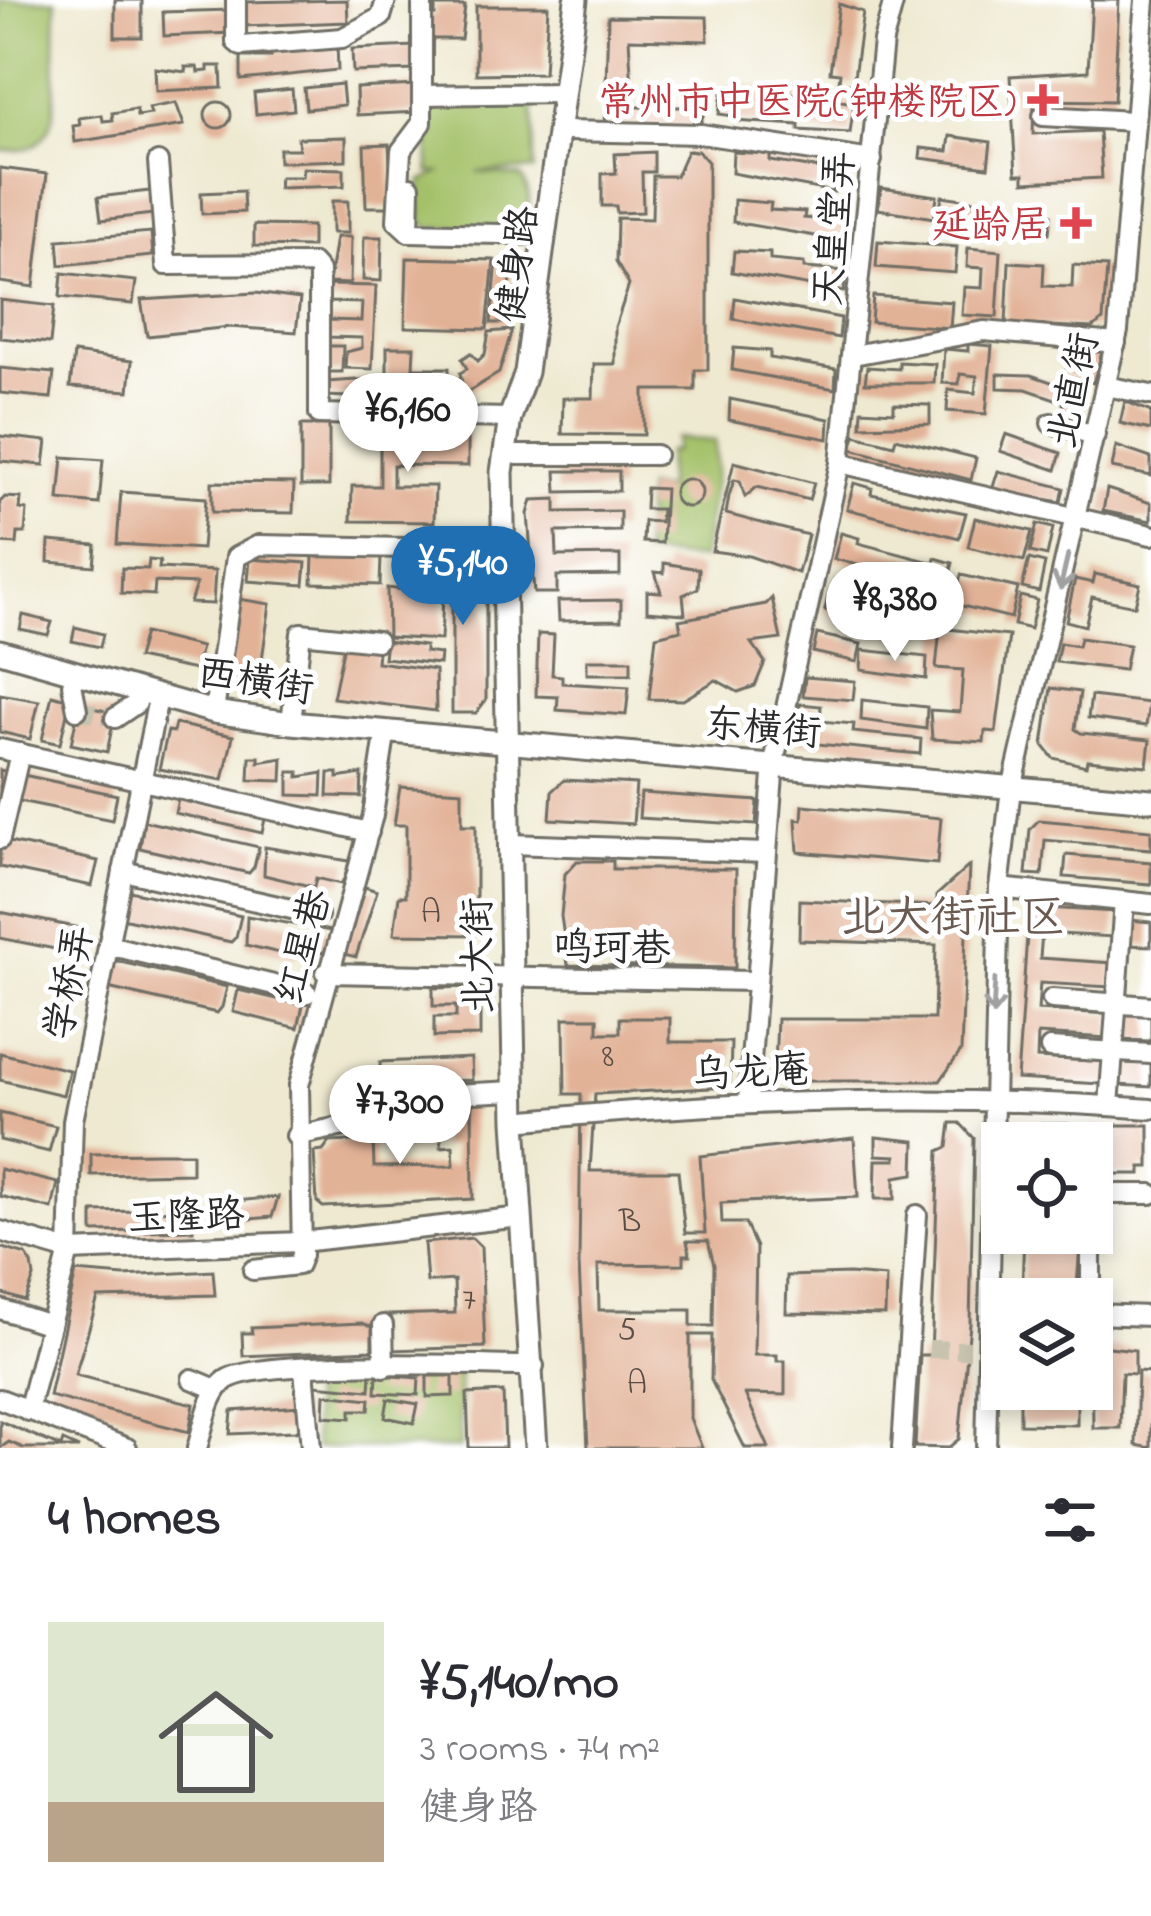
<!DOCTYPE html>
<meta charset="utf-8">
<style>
:root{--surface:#fff;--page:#f7f7f7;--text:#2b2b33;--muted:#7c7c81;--accent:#1f6fb2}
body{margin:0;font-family:"Indie Flower","LXGW WenKai TC",sans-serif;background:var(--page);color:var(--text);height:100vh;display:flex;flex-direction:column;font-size:45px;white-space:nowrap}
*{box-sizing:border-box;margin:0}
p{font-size:39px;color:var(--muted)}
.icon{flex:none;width:66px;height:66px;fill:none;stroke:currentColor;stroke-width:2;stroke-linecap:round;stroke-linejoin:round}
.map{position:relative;height:1448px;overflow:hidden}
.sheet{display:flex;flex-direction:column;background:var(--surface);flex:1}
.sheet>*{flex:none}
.tools{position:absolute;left:981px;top:1122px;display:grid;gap:24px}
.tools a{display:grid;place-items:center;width:132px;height:132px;border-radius:0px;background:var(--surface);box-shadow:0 6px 18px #0003;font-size:60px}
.price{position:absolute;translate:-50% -102px;padding:0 27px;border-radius:42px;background:#fff;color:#222;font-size:39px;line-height:78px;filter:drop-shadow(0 3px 6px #0008)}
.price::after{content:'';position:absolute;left:50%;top:72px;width:36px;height:27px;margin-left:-18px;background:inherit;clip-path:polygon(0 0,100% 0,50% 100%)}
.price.active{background:var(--accent);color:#fff}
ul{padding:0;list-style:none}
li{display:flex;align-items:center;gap:36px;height:300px;padding:0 48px}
li span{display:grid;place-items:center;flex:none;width:336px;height:240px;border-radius:0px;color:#555}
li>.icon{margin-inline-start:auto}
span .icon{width:144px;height:144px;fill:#fffc;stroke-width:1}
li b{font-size:51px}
h2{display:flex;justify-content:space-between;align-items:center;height:144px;padding:0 48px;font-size:51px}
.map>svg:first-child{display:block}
.green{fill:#a4c169;stroke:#68764a;stroke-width:3}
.building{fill:#e2b297;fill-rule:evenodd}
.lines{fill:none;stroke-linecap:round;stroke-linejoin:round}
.minor-tunnel{stroke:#c7c3af;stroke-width:18;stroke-dasharray:18 9;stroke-linecap:butt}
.minor-casing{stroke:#6f6e65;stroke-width:24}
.major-casing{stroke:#6f6e65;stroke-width:27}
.minor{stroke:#fff;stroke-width:18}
.major{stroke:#fff;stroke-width:21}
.oneway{stroke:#a0a0a0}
.health-dot{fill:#e0444e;stroke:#fff;stroke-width:4.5}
.labels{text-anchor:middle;stroke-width:10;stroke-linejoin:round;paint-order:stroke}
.number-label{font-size:33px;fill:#594d46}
.health-label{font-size:39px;fill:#be3a42;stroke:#fff;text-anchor:end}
.street-label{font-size:39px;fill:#2b2b2b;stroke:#fff}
.quarter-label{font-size:45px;fill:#6b5a51;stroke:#fff}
</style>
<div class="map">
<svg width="1151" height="1448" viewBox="0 0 1151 1448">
<rect width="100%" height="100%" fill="#fff"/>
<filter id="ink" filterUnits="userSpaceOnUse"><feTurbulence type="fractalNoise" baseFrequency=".00833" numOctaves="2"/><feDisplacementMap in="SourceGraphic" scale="24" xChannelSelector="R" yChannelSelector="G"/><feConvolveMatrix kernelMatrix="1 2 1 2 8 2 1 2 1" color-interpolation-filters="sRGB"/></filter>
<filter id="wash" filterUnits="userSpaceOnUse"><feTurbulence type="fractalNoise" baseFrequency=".004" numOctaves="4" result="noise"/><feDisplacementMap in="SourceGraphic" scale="48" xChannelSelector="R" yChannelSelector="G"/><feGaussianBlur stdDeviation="2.7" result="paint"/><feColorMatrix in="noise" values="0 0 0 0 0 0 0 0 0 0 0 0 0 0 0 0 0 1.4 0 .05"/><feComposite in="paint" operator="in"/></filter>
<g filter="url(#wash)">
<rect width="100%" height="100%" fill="#eee9d0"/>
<g class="green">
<path d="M0,0h56l-2,114c-7,30 -25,39 -54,36z"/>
<path d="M533,100l1,70 -57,2 44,5c14,21 10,42 -13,53l-80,-3 -7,-7v-38l18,-9 -10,-1 -1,-71z"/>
<path d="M676,438l39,3 1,31 -14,87 -59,-5 3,-66 20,1 1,-38h8z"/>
<path d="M309,1372l150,1 1,75h-145z"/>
</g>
<g id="blocks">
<g class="building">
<rect x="115" y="0" width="27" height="37"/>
<path d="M347,0l1,22 -105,4 -1,-24z"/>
<path d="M1092,0h27l-5,101 -80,-1 -1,34 66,-3 3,47 -78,4v-8h-8l-6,-98 78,-5z"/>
<path d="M839,4l24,8 -10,72 -14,-2 1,-9 -10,-1z"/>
<path d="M435,6h30l-4,33h-35v-24h9z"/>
<path d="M476,6h72l-4,67 -68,1z"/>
<path d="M231,10l1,23 -68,3 -1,-24z"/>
<path d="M608,16l99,1 1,24 -79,-2 4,68h65l6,6 -5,14 -94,-4z"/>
<path d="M337,44l1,26 -97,10v-23h30v-6h26v-6z"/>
<path d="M414,46l1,24 -62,2 -1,-23z"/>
<path d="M208,66h13l1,22 -66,3 -1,-23 31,4 -1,-5h12l1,5 10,-1z"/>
<path d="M342,84l2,21 -38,4 -2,-21z"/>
<path d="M417,85l1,27 -61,3 -1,-27z"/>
<path d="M741,85l113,18 -4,30 -51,-3v-5l-65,-4v-5l-15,-2 4,-27 17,3z"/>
<path d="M292,89l2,21 -38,4 -2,-21z"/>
<circle cx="218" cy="115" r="13"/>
<path d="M176,103l8,22 -109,17 -2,-16 7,-1 -1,-7 23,-3 1,6 10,-1 -1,-7 24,-4 1,7 14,-2 -2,-6z"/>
<path d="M950,136l41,6 -3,25 -68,-9 1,-10 27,3z"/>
<path d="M346,137v23l-67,2v-13h20l-1,-11z"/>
<path d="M389,144l3,63h-26l-2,-62z"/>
<path d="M687,151h11l10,11v208h-13v20h-51v45l-82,-1 1,-36h30l1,-34h21v-37l14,-42 -13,-23 1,-44 35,1 1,-43h23z"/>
<path d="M654,152v20h-12l1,40 -26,1 -1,-7h-14v-32l14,-1 -1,-19z"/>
<path d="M733,152l37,2v7l65,10 -1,21 -102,-19z"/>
<path d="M0,168l47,6 -13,113 -34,-5z"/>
<path d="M303,168l41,1v17l-65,2 1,-11h22z"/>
<path d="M881,188l56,8 -3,22 -56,-9z"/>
<path d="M150,191l3,23 -52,6 -3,-23z"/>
<path d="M243,191l1,21 -42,2 -1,-21z"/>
<path d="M942,196l55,8 -3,24 -56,-9z"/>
<path d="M734,200l37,3 -1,7 35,2 -1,6 42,3 -2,20 -111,-19z"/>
<rect x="332" y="201" width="16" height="32"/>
<path d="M1008,212l43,3 -2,18 -42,-3z"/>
<path d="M254,225l58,1v21l-58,-1z"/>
<path d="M151,232l2,24 -93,9 -2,-25z"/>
<path d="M336,237h15l-1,47 -21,-1z"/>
<path d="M364,237h18l-1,44 -18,-1z"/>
<path d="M878,241l79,6 -2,26 -79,-6z"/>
<path d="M968,248l33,3 -4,66 -35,-2 2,-28 18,1 1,-20 -16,-1z"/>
<path d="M734,251l36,2v7l34,3v5l41,3 -1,21 -112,-20z"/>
<path d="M407,258l87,2 -7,69 -82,-2z"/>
<path d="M497,261h16l-7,62h-15z"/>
<path d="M1009,262l35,2 -1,22 29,1 1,-22 34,2 -4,53 -10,8 -87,-4z"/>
<path d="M62,273l74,8 -3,23 -73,-7z"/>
<path d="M329,285l47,1 -4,83 -27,-1 1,-16 16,-4v-10l-34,-1v-17l33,1 1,-18 -34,-1z"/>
<path d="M256,293l44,6 -4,33 -66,-5 -83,9 -6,-36z"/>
<path d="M873,296l79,6 -2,26 -79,-6z"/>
<path d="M735,298l106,20 -2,20 -106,-19z"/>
<path d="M0,300l54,6 -4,37 -50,-5z"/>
<path d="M512,330l-13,43 -35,21 -4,-21 7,-4 -5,-10 9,-6 7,8 7,-7 4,-22z"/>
<path d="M1072,340l32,5 -11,38 -28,-8z"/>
<path d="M968,344l24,2 -6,68 -39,-3 1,-21 27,3 2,-17 -17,-2 -1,10 -17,-1 2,-34 24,2z"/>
<path d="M329,346h14l-1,26h-14z"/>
<path d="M387,347h27l-1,21h36v33h-62z"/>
<path d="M734,348l36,3v7l66,11 -1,20 -103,-19z"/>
<path d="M74,353l58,8 -3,30 -59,-4z"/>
<path d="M899,362l36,2 -1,19h-69l2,-16 32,2z"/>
<path d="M0,368l54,5 -3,25 -51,-5z"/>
<path d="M998,374l33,1 55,19 -10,30 -17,-6 5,-16 -38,-13 -28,-1z"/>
<path d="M356,380h13v18l-42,-2v-14z"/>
<path d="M730,399l99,20 -1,20 -99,-19z"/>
<path d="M1125,401l26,11v18l-31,-7z"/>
<path d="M894,404l36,1v19l-69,2 1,-16 32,2z"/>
<rect x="301" y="425" width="28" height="61"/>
<path d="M380,428l59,6v-6h16v6h13v32l-75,-1v21h42l-1,36 -83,-1 1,-35h28z"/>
<path d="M1006,434l55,19 -5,17 -56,-19z"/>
<path d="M855,435l39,10 2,-7 80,20 -5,22 -120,-31z"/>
<path d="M0,436l47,5 -3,24 -44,-4z"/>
<path d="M1116,446l35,12v18l-39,-8z"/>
<path d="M63,457l40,3 -4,44 -40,-4z"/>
<path d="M734,462l80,21 -5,17 -52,-13 -12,10 -5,-16 -6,-1 -5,16 -3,18 82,21 -10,38 -49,-17 -37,-5z"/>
<path d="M556,471h63v20l-62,1z"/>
<path d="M998,471l66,17 -3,14 -69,-12z"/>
<circle cx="688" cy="493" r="14"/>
<path d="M212,482l82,1 -1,30 -81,-1z"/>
<path d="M854,483l18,5 -1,6 95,19 -7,25 -112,-29z"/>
<path d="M646,488l19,1 -3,54 -19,-1 1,-21 16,1 1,-13h-16z"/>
<path d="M1107,489l44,14v18l-48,-10z"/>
<path d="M121,492l85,6 -4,51 -85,-5z"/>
<path d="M5,497l16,1 -1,11 7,1 -2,23h-7l-1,11 -16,-1 -1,-41z"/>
<path d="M556,499v13l64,-1v20l-64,1 1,24 63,-1v20l-63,1v17h-23l-6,-79 4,-14z"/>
<path d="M975,518l57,13 -8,30 -56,-14z"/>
<path d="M1037,524l16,4 -6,28 -17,-4z"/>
<path d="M841,533l18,5 -1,5 76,20 1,-5 18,5 -7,25 -112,-29z"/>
<path d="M49,541l47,4 -2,21 -46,-4z"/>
<path d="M313,556l68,1 -1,28 -68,-2z"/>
<path d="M250,559l56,4 -2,22 -56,-4z"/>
<path d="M1029,559l16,4 -6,29 -17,-4z"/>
<path d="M149,560l11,1 -1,7 56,3 -2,33 -23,-1 6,-19 -41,-2 -1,13 -33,-2 1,-25 26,1z"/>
<path d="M452,563l34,4v133l-10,13h-24v-130l-49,-3 -1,-15z"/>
<path d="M664,563l35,6 -1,19 -15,7 2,19 -38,-3v-20l14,1 -6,-20 9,1z"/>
<path d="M1095,574l45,10 -5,22 -43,-9 -7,29 -19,-5 9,-42 18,4z"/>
<path d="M961,575l57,13 -7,30 -57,-14z"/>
<path d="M387,588l56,7 -2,45 -53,-3z"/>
<path d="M830,589l85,22 -6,22 -84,-23z"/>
<path d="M1020,596l17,4 -7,29 -16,-4z"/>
<path d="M772,598l9,41 -30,4 14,19 -10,24 -17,6 -22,-12 -33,20 -34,-1 7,-63 25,-6 -2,-10 87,-16z"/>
<path d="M238,599l32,5 -12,83 -28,-4 -4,-7z"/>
<path d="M621,600v20l-62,1 -1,-20z"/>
<path d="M23,615l29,7 -4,13 -28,-6z"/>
<path d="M75,627l28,7 -3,13 -28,-6z"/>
<path d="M940,628l69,8 -13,96 -11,-1 -1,11 -52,-3 -2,-29 30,2 3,-42 -27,-2z"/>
<path d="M144,633l57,14 -6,23 -58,-12z"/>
<path d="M538,634l16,1 -2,40 10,1v7l67,4 -3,28 -69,-5 1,-13 -22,-1z"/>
<path d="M817,634l44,10 -4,18 -44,-10z"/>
<path d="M1080,638l49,7 -5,25 -68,-8 4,-19 18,3z"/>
<path d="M386,641l39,5v6l15,2 -1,10 -55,-6z"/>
<path d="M344,645l34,6 -1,11 58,8 1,41 -103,-13z"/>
<path d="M862,650l65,7 -1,22 -65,-9z"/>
<rect x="587" y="660" width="44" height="14"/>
<path d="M805,677l50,4 -2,19 -50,-4z"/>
<path d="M1051,688l29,4 -5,37 6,4 69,7 -3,26 -60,-6 -1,6 -33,-8 -10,-13z"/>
<path d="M0,694l39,7 -9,38 -30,-7z"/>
<path d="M52,695l18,5 -10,44 -18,-4z"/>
<path d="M1091,696l58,7 -3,23 -58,-8z"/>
<path d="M862,700l65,7 -1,22 -65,-9z"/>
<path d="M800,704l21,2 -1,15 34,3 -1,8 68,7 -1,15 -123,-12z"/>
<path d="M79,705l36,8 -8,39 -36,-8z"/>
<path d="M175,724l58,12 -10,44 -64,-11 9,-38 5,1z"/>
<path d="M250,757h9v5l24,-4 -1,23 -33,-1z"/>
<path d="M0,770l117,25 -5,25 -112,-23z"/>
<path d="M289,772h10v5l24,-4 -1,23 -33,-1z"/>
<path d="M329,773h9v5l24,-4 -1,23 -33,-1z"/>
<path d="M564,780l72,4 -3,40 -83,-5 2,-28z"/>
<path d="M400,787l62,4v34h14v110l-82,-1 5,-38h7v-71h-12z"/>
<path d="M641,793l117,8 -2,24 -117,-7z"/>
<path d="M178,799l87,20 -3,14 -87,-20z"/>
<path d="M803,805l138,13 -4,46 -139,-12 -2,-33 6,1z"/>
<path d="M1039,820l112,10v19l-106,-9 -3,35 -16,-1 4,-45z"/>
<path d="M144,821l115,26 -5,20 -5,6 -109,-25z"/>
<path d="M0,840l98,21 -6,25 -92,-19z"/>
<path d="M265,847l84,14 -4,16 -4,7 -25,-6 -2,9 -50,-12z"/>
<path d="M1066,855l85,7v22l-87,-7z"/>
<path d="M577,861h36v8h123l-1,99 -167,-3 -7,-49 4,-42z"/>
<path d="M969,866l-8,185 -21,30h-150l-15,-14 2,-48h157l2,-74 -137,-5 1,-40 137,6v-11z"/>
<path d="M365,887l12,4 -21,66 -12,-3z"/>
<path d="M125,890l116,26 -5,21 -5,5 -109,-24z"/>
<path d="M1029,907l87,5 -2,25 -72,-4 -2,25 73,5 -2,24 -71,-4 -2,27 73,4 -1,24 -72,-4 -1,24 114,6v23l-134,-8z"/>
<path d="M0,912l80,16 -5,25 -75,-15z"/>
<path d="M247,916l84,15 -4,16 -4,6 -25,-5 -2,9 -50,-12z"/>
<path d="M1129,920l22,2v24l-24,-1z"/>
<path d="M112,960l115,27 -5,20 -5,6 -109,-25z"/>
<path d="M480,987v49l-46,1v-20h22v-11h-23v-18z"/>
<path d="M238,990l65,15 -5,23 -65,-16z"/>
<path d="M1122,1011l29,1v29l-31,-1z"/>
<path d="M564,1018h34v15h22v-15h50v24h61l-1,45 -135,7 -5,77h88l7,62h20l-5,-77 154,-18 4,59 -137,6 1,20h23l11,24 -2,108h23v6h8v34l-40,-1 24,54h-24l-34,-68 1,-45h-22v83l12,30h-114l-9,-183 2,-171h-16zM687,1241h21l6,24 -1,61h-22v-16h-92l-1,-45 86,-1v-9h6z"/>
<path d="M0,1053l69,17 -6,25 -63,-15z"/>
<path d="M471,1058l1,22 -63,2v6l-28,1 -1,-27z"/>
<path d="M466,1097l6,7 1,95 -150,8 -6,-5 -3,-50 9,-1 7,-9 43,-2 1,27 80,-1 -1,-20 -12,1v-12l-5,1 -2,-37z"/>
<path d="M0,1113l56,13 -7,26 -49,-12z"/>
<path d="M951,1123h9l14,15 -4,186 -11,115 -11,9 -33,-1 5,-92h11l8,-204 9,-4z"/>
<path d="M1037,1124h32l9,8h12v-7h59v42h-8v7h-49v-31h-62z"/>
<path d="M876,1137l39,4 -1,33 -19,3v22h-20l1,-39h20v-4l-20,-1z"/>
<path d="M158,1153h34v20l-101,2v-21z"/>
<path d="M0,1169l58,14 -6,26 -52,-13z"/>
<path d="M278,1197l-6,20 -56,5 -1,-19z"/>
<path d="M193,1210v20l-100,2v-20z"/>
<path d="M1024,1233h57l-5,66h-49l1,-11h-6z"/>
<path d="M472,1238l9,9 4,100 -95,3 -1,-35 66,-2 -1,-33 -27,2 -3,-39z"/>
<path d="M0,1247l26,8 6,9 2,13 -9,24 -25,-8z"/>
<path d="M213,1271l2,24 -117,3 -23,77 119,29 -5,28 -140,-36 27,-124 48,4z"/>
<path d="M849,1274l37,3 -1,38 -99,-2 1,-37z"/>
<path d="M362,1323l10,4v23l-129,6 -1,-23h10l-1,-5z"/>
<path d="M1092,1345l43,5v24l-13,-1 -2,55h-27z"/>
<path d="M1138,1371l13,1v76l-15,-3z"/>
<path d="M314,1372l57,2 -1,16 -56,-5z"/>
<path d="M377,1375l42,3 -1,17 -42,-2z"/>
<path d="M427,1376h26v20l-26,1z"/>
<path d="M1020,1389h57v36l-57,-1z"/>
<path d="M503,1392l2,56h-36l-2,-54z"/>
<path d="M325,1394l45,5 -1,11h-18v8l-27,-2z"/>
<path d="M388,1399l30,5 -4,19 -29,-6z"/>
<path d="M300,1406l5,21 -10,4 -65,3 2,-23z"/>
<path d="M0,1421l61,26 2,-6 16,7h-56l-14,-6 -9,6z"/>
</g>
</g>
</g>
<g filter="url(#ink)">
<use href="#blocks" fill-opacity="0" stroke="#6f6e65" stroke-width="3"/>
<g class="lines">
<g class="minor-tunnel">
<path d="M77,710l38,8"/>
<path d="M929,1349l41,1"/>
</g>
<defs>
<g id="minor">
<path d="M236,0v42l5,4 101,-8 39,-21 5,-17"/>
<path d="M422,0v123l-21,28 -4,70 12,11 133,3"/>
<path d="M422,95l138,-2"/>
<path d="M1043,116l90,5"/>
<path d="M566,131l135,3 171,26"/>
<path d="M158,162l8,103 147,-1 6,7v143l191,4"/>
<path d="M409,232l1,-45"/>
<path d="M853,355l131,-24 132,12"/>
<path d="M1106,386l45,9"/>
<path d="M1051,423l44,12"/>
<path d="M517,455h139"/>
<path d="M840,463l311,72"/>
<path d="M72,684l5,26"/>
<path d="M214,712l22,-155 23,-12 245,5"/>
<path d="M115,718l22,-15"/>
<path d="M291,723l10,-90 76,8"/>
<path d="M0,749l369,83"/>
<path d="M0,839l20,-86"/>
<path d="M510,844l256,9"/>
<path d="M123,871l195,44"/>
<path d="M999,888l152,16"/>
<path d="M108,945l199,48"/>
<path d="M326,973l428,8"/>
<path d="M1052,999l99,7"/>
<path d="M1050,1048l101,6"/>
<path d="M748,1100l26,-338 66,-299 43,-422 11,-41"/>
<path d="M1109,1106l15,-205"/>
<path d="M515,1121c213,-21 423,-28 636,-12"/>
<path d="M296,1136l101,-21 37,-20 80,-4"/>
<path d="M1092,1209l17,-15h42"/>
<path d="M0,1231l69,20 232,-9 220,-25"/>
<path d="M253,1270l45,-5 4,-10 -3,-170 74,-270 11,-73"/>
<path d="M1091,1299v-66"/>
<path d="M0,1309l50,16"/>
<path d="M1092,1314l59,2"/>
<path d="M383,1325l1,42"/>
<path d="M304,1369l7,79"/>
<path d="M192,1379l24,10"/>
<path d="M0,1399l127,49"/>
<path d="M28,1411l41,-160 4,-130 83,-413"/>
<path d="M197,1448c7,-21 11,-55 29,-68 33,-23 254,-14 308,-14"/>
<path d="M902,1448l15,-233"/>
<path d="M986,1448l13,-560 11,-91 108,-466 27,-331"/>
</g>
<g id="major">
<path d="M0,651l214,61 77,11 860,77"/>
<path d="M536,1448l-21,-327 -13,-649 8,-54 16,-46 50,-372"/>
</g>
</defs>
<use href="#minor" class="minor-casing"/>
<use href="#major" class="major-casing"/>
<use href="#minor" class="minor"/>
<use href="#major" class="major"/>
</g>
<defs><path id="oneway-shaft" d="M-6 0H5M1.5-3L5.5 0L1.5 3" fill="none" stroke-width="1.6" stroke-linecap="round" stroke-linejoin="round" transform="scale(3)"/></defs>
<g class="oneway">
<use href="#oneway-shaft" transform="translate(1064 572) rotate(103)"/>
<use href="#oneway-shaft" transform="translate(994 997) rotate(93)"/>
</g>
</g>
<g class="health-dot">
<path d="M1037 82h12v12h12v12h-12v12h-12v-12h-12v-12h12z"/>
<path d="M1070 205h12v12h12v12h-12v12h-12v-12h-12v-12h12z"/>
</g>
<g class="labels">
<g class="number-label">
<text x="431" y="922">A</text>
<text x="608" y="1066">8</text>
<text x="630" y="1231">B</text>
<text x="469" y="1309">7</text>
<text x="627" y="1339">5</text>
<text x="637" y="1393">A</text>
</g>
<g class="health-label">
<text x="1016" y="114">常州市中医院(钟楼院区)</text>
<text x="1049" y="237">延龄居</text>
</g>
<g class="street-label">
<text transform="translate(832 228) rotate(-85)" y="14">天皇堂弄</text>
<text transform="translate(515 264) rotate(-83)" y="14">健身路</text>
<text transform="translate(1071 390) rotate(-78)" y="14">北直街</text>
<text transform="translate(256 679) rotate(9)" y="14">西横街</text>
<text transform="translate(763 726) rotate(5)" y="14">东横街</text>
<text transform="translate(301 946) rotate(-75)" y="14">红星巷</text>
<text transform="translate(612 946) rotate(1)" y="14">鸣珂巷</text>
<text transform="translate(476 956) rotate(-91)" y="14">北大街</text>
<text transform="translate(67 982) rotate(-79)" y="14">学桥弄</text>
<text transform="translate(751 1070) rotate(-3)" y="14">乌龙庵</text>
<text transform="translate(186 1214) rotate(-2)" y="14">玉隆路</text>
</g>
<g class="quarter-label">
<text x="953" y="931">北大街社区</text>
</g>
</g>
</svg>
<div class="tools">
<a><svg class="icon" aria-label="locate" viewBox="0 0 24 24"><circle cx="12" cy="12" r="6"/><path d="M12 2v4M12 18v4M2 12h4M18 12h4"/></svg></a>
<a><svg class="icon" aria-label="layers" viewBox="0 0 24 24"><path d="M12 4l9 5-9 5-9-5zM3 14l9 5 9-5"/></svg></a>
</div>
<b class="price" style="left:408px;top:475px">¥6,160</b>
<b class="price active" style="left:463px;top:628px">¥5,140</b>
<b class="price" style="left:895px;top:664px">¥8,380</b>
<b class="price" style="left:400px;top:1167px">¥7,300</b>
</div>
<section class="sheet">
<h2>4 homes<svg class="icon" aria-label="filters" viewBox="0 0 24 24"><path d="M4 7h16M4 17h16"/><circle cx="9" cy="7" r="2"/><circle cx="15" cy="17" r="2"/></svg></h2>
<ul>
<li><span style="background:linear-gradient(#dfe7d0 75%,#b9a48a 0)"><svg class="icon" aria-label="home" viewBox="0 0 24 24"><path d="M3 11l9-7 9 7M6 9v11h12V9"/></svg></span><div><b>¥5,140/mo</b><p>3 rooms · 74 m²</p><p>健身路</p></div></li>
</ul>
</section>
